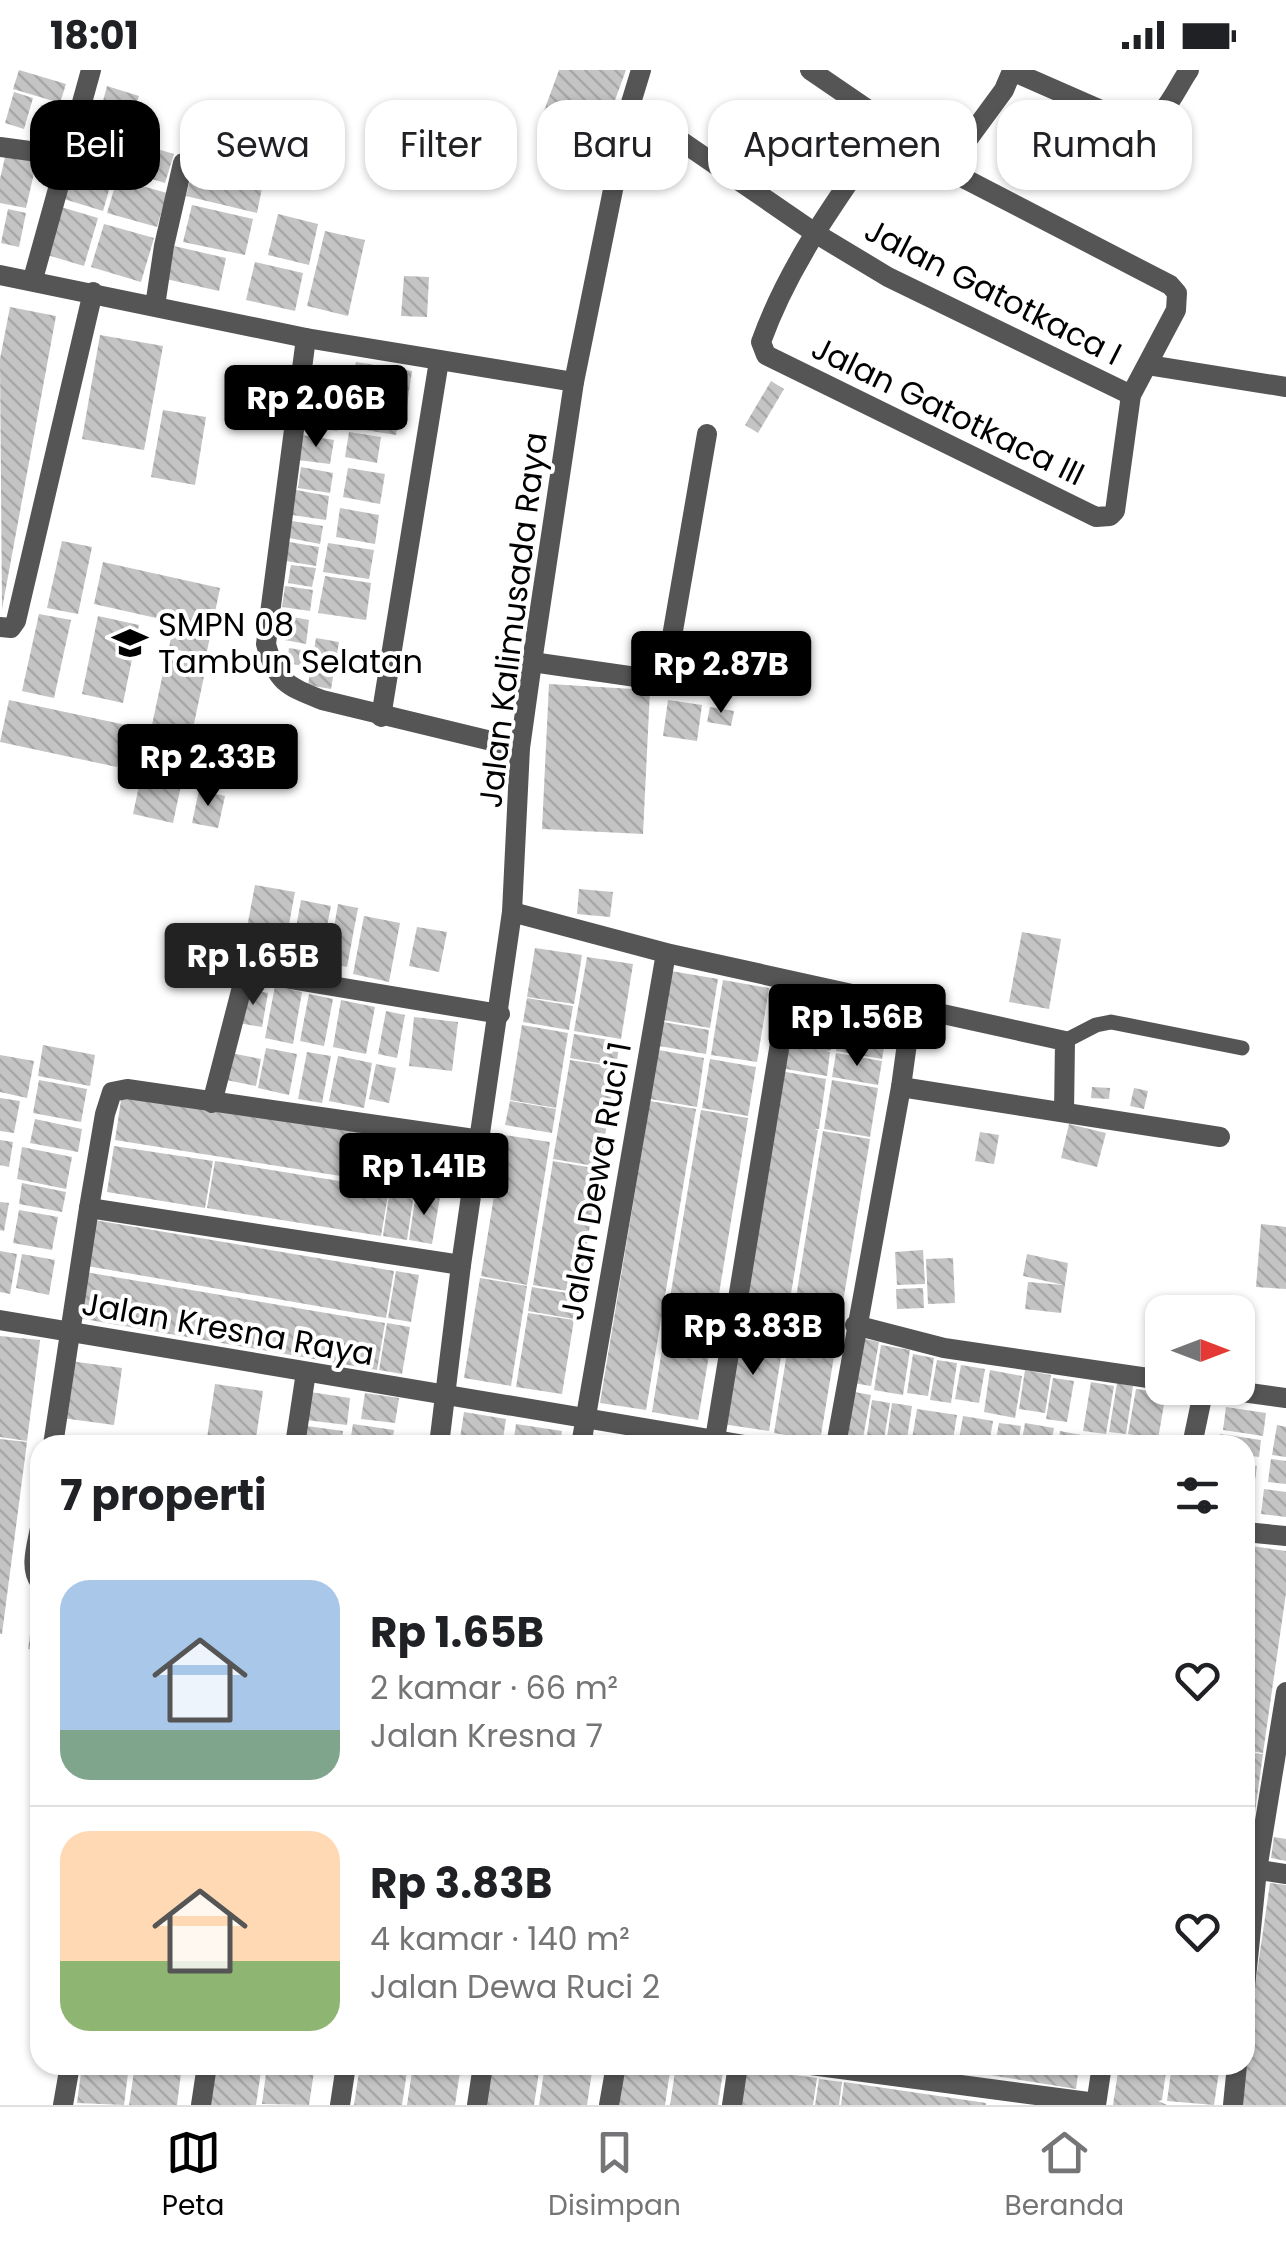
<!DOCTYPE html>
<html lang="id">
<meta charset="utf-8">
<style>
:root{--surface:#fff;--page:#f2f2f2;--text:#202124;--muted:#757577;--line:#e0e0e0;--accent:#000}
body{margin:0;font-family:Poppins,sans-serif;background:var(--page);color:var(--text);height:100vh;display:flex;flex-direction:column;font-size:38px;white-space:nowrap}
*{box-sizing:border-box;margin:0}
p{font-size:32px;color:var(--muted)}
.icon{flex:none;width:55px;height:55px;fill:none;stroke:currentColor;stroke-width:2;stroke-linecap:round;stroke-linejoin:round}
.map{position:relative;flex:1;overflow:hidden}
.side{position:absolute;left:30px;top:1365px;width:1225px;height:640px;display:flex;flex-direction:column;background:var(--surface);border-radius:30px;box-shadow:0 2px 8px #0004}
.side>*{flex:none}
.banner{position:absolute;left:30px;top:30px;width:1228px;height:90px;display:flex;gap:20px}
.needle{width:65px;rotate:90deg}
.tools{position:absolute;left:1145px;top:1225px;display:grid;gap:20px}
.tools a{display:grid;place-items:center;width:110px;height:110px;border-radius:20px;background:var(--surface);box-shadow:0 2px 8px #0004;font-size:50px}
.price{position:absolute;translate:-50% -85px;padding:0 22px;border-radius:10px;background:var(--accent);color:#fff;font-size:32px;line-height:65px;filter:drop-shadow(0 2px 5px #0008)}
.price::after{content:'';position:absolute;left:50%;top:60px;width:30px;height:22px;margin-left:-15px;background:inherit;clip-path:polygon(0 0,100% 0,50% 100%)}
.price.selected{background:#222;color:#fff}
ul{padding:0;list-style:none}
li{display:flex;align-items:center;gap:30px;height:250px;padding:0 30px}
li+li{border-top:2px solid var(--line)}
li span{display:grid;place-items:center;flex:none;width:280px;height:200px;border-radius:30px;color:#555}
li>.icon{margin-inline-start:auto}
span .icon{width:120px;height:120px;fill:#fffc;stroke-width:1}
li b{font-size:42px}
h2{display:flex;justify-content:space-between;align-items:center;height:120px;padding:0 30px;font-size:42px}
.tag{padding:0 35px;border-radius:30px;background:var(--surface);box-shadow:0 2px 8px #0004;font-size:35px;line-height:90px}
.tag.selected{background:var(--accent);color:#fff}
.status{display:flex;justify-content:space-between;align-items:center;height:70px;padding:0 50px;background:var(--surface);direction:ltr}
.status svg{height:28px;fill:currentColor}
.dock{display:flex;justify-content:space-around;align-items:center;height:140px;border-top:2px solid var(--line);background:var(--surface);font-size:28px;color:var(--muted)}
.dock a{display:grid;justify-items:center;gap:5px}
.dock .selected{color:var(--accent)}
.map>svg:first-child{display:block}
.building{fill:url(#building-back-hatch)}
.lines{fill:none;stroke-linecap:round;stroke-linejoin:round}
.lane{stroke:#555;stroke-width:15}
.street{stroke:#555;stroke-width:20}
.labels{text-anchor:middle;stroke-width:8;stroke-linejoin:round;paint-order:stroke}
.street-label{font-size:32px;fill:#000;stroke:#fff}
.poi-label{font-size:32px;fill:#000;stroke:#fff;text-anchor:start}
</style>
<div class="status"><b>18:01</b><svg viewBox="0 0 49 12"><path d="M0 12V9h3v3zM5 12V6h3v6zM10 12V3h3v9zM15 12V0h3v12zM26 1h20v11H26zM47 4h2v5h-2z"/></svg></div>
<div class="map">
<svg width="1286" height="2035" viewBox="0 0 1286 2035">
<defs>
<pattern id="building-back-hatch" width="6" height="6" patternUnits="userSpaceOnUse" patternTransform="scale(2.5)"><rect width="6" height="6" fill="#c4c4c4"/><path d="M-1 5l2 2M0 0l6 6M5-1l2 2" fill="none" stroke="#a7a7a7"/></pattern>
</defs>
<rect width="100%" height="100%" fill="#fff"/>
<g class="building">
<path d="M19,0l47,14 -6,19 -47,-14z"/>
<path d="M559,0h67l-27,74 -59,-22z"/>
<path d="M107,16l32,10 -5,15 -31,-10z"/>
<path d="M14,22l19,6 -9,31 -19,-6z"/>
<path d="M41,35l18,5 -8,26 -18,-5z"/>
<path d="M753,44l16,13 -29,37 -16,-13z"/>
<path d="M84,52l37,11 -8,27 -37,-11z"/>
<path d="M127,70l47,14 -9,29 -46,-14z"/>
<path d="M6,83l31,7 -11,48 -26,-5v-24z"/>
<path d="M73,101l38,12 -8,28 -39,-12z"/>
<path d="M192,102l70,16 -5,25 -71,-17z"/>
<path d="M117,109l50,14 -10,34 -50,-14z"/>
<path d="M192,135l61,14 -8,36 -62,-13z"/>
<path d="M61,137l37,11 -14,48 -37,-11z"/>
<path d="M8,139l18,4 -7,34 -18,-4z"/>
<path d="M278,144l40,10 -9,41 -41,-10z"/>
<path d="M104,154l50,14 -13,44 -50,-15z"/>
<path d="M325,161l40,9 -17,76 -41,-10z"/>
<path d="M174,176l52,12 -7,33 -53,-12z"/>
<path d="M255,192l48,11 -8,38 -49,-11z"/>
<path d="M404,206l25,1 -2,40 -26,-1z"/>
<path d="M10,237l46,9 -54,293 -2,-250z"/>
<path d="M100,265l63,11 -19,104 -62,-11z"/>
<path d="M356,292l56,9 -5,34 -57,-10z"/>
<path d="M771,311l13,8 -26,44 -13,-8z"/>
<path d="M318,319l25,4 -6,38 -24,-4z"/>
<path d="M351,332l49,8 -4,25 -49,-8z"/>
<path d="M163,340l43,7 -11,68 -44,-8z"/>
<path d="M349,362l32,5 -4,26 -32,-6z"/>
<path d="M302,365l32,5 -4,24 -32,-4z"/>
<path d="M301,397l32,6 -3,20 -32,-5z"/>
<path d="M348,398l37,6 -5,30 -37,-7z"/>
<path d="M296,420l33,6 -3,24 -34,-5z"/>
<path d="M340,438l39,7 -4,29 -39,-7z"/>
<path d="M292,451l31,5 -3,18 -31,-6z"/>
<path d="M62,471l30,6 -14,67 -31,-6z"/>
<path d="M289,472l30,5 -3,19 -30,-5z"/>
<path d="M328,473l46,7 -5,29 -46,-7z"/>
<path d="M103,492l117,26 -14,68 -37,-8 5,-26 -80,-18z"/>
<path d="M291,495l25,3 -4,19 -24,-4z"/>
<path d="M325,506l46,7 -5,37 -48,-7z"/>
<path d="M285,516l28,4 -3,21 -28,-4z"/>
<path d="M39,544l32,6 -17,78 -32,-7z"/>
<path d="M98,546l41,9 -16,78 -41,-9z"/>
<path d="M288,546l21,4 -3,24 -21,-4z"/>
<path d="M316,568l23,4 -8,47 -23,-4z"/>
<path d="M289,578l18,3 -3,15 -17,-3z"/>
<path d="M166,589l40,8 -33,156 -40,-9z"/>
<path d="M549,614l101,6 -7,144 -101,-5z"/>
<path d="M9,630l117,25 -9,42 -117,-25z"/>
<path d="M668,630l34,5 -5,36 -34,-5z"/>
<path d="M710,637l24,4 -3,15 -24,-4z"/>
<path d="M209,677l47,10 -6,29 -47,-10z"/>
<path d="M199,720l26,6 -7,32 -26,-5z"/>
<path d="M255,815l40,7 -13,70 -40,-8z"/>
<path d="M579,819l34,3 -3,25 -33,-3z"/>
<path d="M301,830l30,6 -12,61 -29,-6z"/>
<path d="M338,834l20,4 -11,59 -19,-4z"/>
<path d="M364,846l36,7 -11,59 -36,-8z"/>
<path d="M417,857l30,5 -8,40 -30,-6z"/>
<path d="M1022,862l39,7 -12,70 -40,-7z"/>
<path d="M535,878l47,7 -8,49 -47,-7z"/>
<path d="M587,887l46,7 -12,75 -47,-8z"/>
<path d="M671,901l47,8 -8,49 -47,-8z"/>
<path d="M723,910l46,8 -12,74 -46,-7z"/>
<path d="M275,916l27,6 -9,52 -28,-6z"/>
<path d="M245,918l23,5 -6,34 -24,-4z"/>
<path d="M792,923l47,8 -8,49 -5,1 4,1 -3,24 -47,-8z"/>
<path d="M309,924l24,5 -9,47 -24,-5z"/>
<path d="M527,928l46,8 -4,24 -46,-8z"/>
<path d="M341,930l34,7 -9,47 -33,-7z"/>
<path d="M844,932l47,8 -9,49 -46,-8z"/>
<path d="M386,941l19,4 -8,43 -19,-4z"/>
<path d="M414,947l44,5 -6,49 -43,-5z"/>
<path d="M663,952l46,8 -3,24 -47,-8z"/>
<path d="M522,955l46,8 -12,75 -46,-8z"/>
<path d="M574,964l46,8 -4,24 -46,-8z"/>
<path d="M43,975l52,10 -5,31 -52,-10z"/>
<path d="M266,978l31,6 -8,41 -31,-7z"/>
<path d="M658,980l46,8 -7,49 -47,-8z"/>
<path d="M226,982l35,7 -5,27 -35,-7z"/>
<path d="M307,982l24,4 -9,47 -24,-4z"/>
<path d="M836,983l46,8 -4,24 -46,-8z"/>
<path d="M0,985l34,6 -7,37 -27,-6z"/>
<path d="M338,986l34,7 -8,45 -35,-7z"/>
<path d="M710,989l46,8 -8,49 -46,-8z"/>
<path d="M570,990l46,7 -16,100 -47,-8z"/>
<path d="M376,994l20,4 -7,35 -20,-4z"/>
<path d="M780,1001l46,8 -7,50h-5l4,1 -33,200 -47,-7z"/>
<path d="M39,1010l48,9 -6,33 -48,-9z"/>
<path d="M832,1010l46,8 -8,49 -46,-8z"/>
<path d="M1092,1017l18,1 -1,11 -18,-1z"/>
<path d="M1134,1018l14,3 -4,18 -14,-3z"/>
<path d="M122,1024l326,51 -7,47 -326,-52z"/>
<path d="M0,1028l20,3 -6,32 -14,-2z"/>
<path d="M510,1031l46,8 -4,24 -47,-8z"/>
<path d="M650,1031l46,8 -50,301 -46,-7z"/>
<path d="M701,1040l47,8 -33,200 -47,-8z"/>
<path d="M35,1049l47,10 -4,23 -48,-9z"/>
<path d="M1069,1054l37,9 -9,34 -36,-9z"/>
<path d="M823,1061l47,8 -50,302 -46,-8z"/>
<path d="M980,1062l19,3 -5,29 -19,-3z"/>
<path d="M504,1065l46,7 -23,143 -46,-9z"/>
<path d="M0,1070l13,2 -4,25 -9,-2z"/>
<path d="M114,1076l99,15 -8,47 -98,-16z"/>
<path d="M22,1077l50,10 -6,32 -49,-10z"/>
<path d="M215,1091l174,28 -8,47 -174,-28z"/>
<path d="M553,1091l46,8 -20,124 -46,-8z"/>
<path d="M22,1113l44,9 -4,20 -43,-8z"/>
<path d="M390,1119l24,4 -7,47 -24,-4z"/>
<path d="M416,1123l24,4 -8,47 -23,-4z"/>
<path d="M0,1132l9,1 -5,28 -4,-1z"/>
<path d="M19,1140l39,7 -6,33 -39,-7z"/>
<path d="M94,1150l300,51 -8,47 -299,-52z"/>
<path d="M1261,1154l25,3v62l-30,-2z"/>
<path d="M923,1180l2,34 -28,1 -2,-33z"/>
<path d="M0,1181l17,3 -7,40 -10,-2z"/>
<path d="M22,1184l33,6 -6,35 -33,-7z"/>
<path d="M1027,1184l41,9 -7,50 -36,-4 3,-27 36,3 -41,-9z"/>
<path d="M953,1188l2,45 -27,1 -2,-45z"/>
<path d="M396,1201l23,4 -8,47 -23,-4z"/>
<path d="M85,1202l300,51 -8,47 -299,-52z"/>
<path d="M480,1208l47,8 -16,100 -47,-8z"/>
<path d="M532,1217l46,8 -4,24 -46,-8z"/>
<path d="M923,1218l1,20 -27,1 -1,-20z"/>
<path d="M668,1242l47,8 -17,100 -46,-8z"/>
<path d="M528,1243l46,7 -12,74 -46,-7z"/>
<path d="M387,1253l23,4 -8,47 -23,-4z"/>
<path d="M738,1254l47,8 -16,99 -47,-7z"/>
<path d="M0,1266l40,4 -13,101 -27,-4z"/>
<path d="M860,1268l19,4 -8,44 -18,-3z"/>
<path d="M881,1275l29,5 -7,45 -29,-5z"/>
<path d="M913,1284l21,4 -6,38 -21,-3z"/>
<path d="M937,1290l20,3 -6,40 -21,-3z"/>
<path d="M70,1291l52,7 -8,57 -52,-7z"/>
<path d="M961,1295l24,4 -6,34 -24,-4z"/>
<path d="M990,1300l32,6 -7,42 -31,-6z"/>
<path d="M1025,1300l26,5 -6,38 -26,-4z"/>
<path d="M1053,1308l21,3 -7,41 -21,-3z"/>
<path d="M1091,1312l23,4 -8,48 -23,-3z"/>
<path d="M1117,1313l16,3 -7,48 -17,-2z"/>
<path d="M215,1314l48,7 -8,54h-49z"/>
<path d="M1136,1319l30,4 -8,46 -30,-5z"/>
<path d="M849,1321l22,4 -9,48 -21,-3z"/>
<path d="M310,1322l40,6 -3,27 -41,-5z"/>
<path d="M365,1323l34,5 -4,25 -34,-4z"/>
<path d="M872,1330l18,3 -6,36 -17,-3z"/>
<path d="M892,1333l20,3 -6,39h-20z"/>
<path d="M1226,1337l40,6 -3,23 -40,-6z"/>
<path d="M917,1339l40,6 -5,30h-41z"/>
<path d="M464,1342l42,7 -4,26h-43z"/>
<path d="M963,1346l30,5 -4,24h-31z"/>
<path d="M999,1353l22,3 -3,19h-23z"/>
<path d="M1025,1353l29,5 -3,17h-30z"/>
<path d="M353,1354l41,6 -2,15 -42,-2z"/>
<path d="M516,1354l46,7 -2,14h-47z"/>
<path d="M1277,1355l9,2v30l-14,-2z"/>
<path d="M307,1356l36,5 -2,14 -36,-4z"/>
<path d="M1060,1361l21,4 -2,10h-21z"/>
<path d="M588,1364l47,7 -1,4h-47z"/>
<path d="M1220,1364l41,6 -2,17 -14,-2v-10h-27z"/>
<path d="M0,1369l27,3 -25,192h-2z"/>
<path d="M1271,1389l15,2v23l-18,-2z"/>
<path d="M1245,1394l12,2 -3,21 -9,-2z"/>
<path d="M1264,1419l22,3v25l-25,-3z"/>
<path d="M1245,1475l41,6v42l-23,160 -18,-3z"/>
<path d="M35,1528l5,1v52l-12,-2z"/>
<path d="M1245,1682l18,2 -14,101 -4,-1z"/>
<path d="M1274,1767l12,2v22l-15,-3z"/>
<path d="M1270,1813l16,2v220h-48z"/>
<path d="M82,1995h47l-5,40 -47,-2z"/>
<path d="M135,1995h47l-5,40h-48z"/>
<path d="M214,1995h48l-6,40h-47z"/>
<path d="M267,1995h48l-6,40 -47,-1z"/>
<path d="M360,1995h48l-6,40h-48z"/>
<path d="M413,1995h48l-6,40h-48z"/>
<path d="M492,1995h48l-6,40h-48z"/>
<path d="M545,1995h48l-6,40h-48z"/>
<path d="M623,1995h48l-6,40h-47z"/>
<path d="M676,1995h48l-6,40h-48z"/>
<path d="M929,1995h150l-3,24z"/>
<path d="M1119,1995h48l-5,35 -4,1 9,4h-54z"/>
<path d="M1172,1995h48l-6,40 -47,-4z"/>
<path d="M743,1998l74,10 -4,27h-76z"/>
<path d="M819,2009l23,3 -3,23h-24z"/>
<path d="M844,2012l142,21v2h-145z"/>
</g>
<g class="lines">
<path class="lane" d="M1065,971l31,-16 15,-3 131,26"/>
<g class="street">
<path d="M810,0l79,54 57,45 224,116 7,8 -1,17 -45,85 -16,116 -5,5 -14,1 -330,-162 -5,-13c29,-81 80,-148 128,-218"/>
<path d="M630,36l185,127 73,44 243,118"/>
<path d="M0,77l67,9"/>
<path d="M946,99l58,-79 8,-19 123,54c27,2 40,-35 54,-55"/>
<path d="M0,205l306,63 268,44"/>
<path d="M33,209l58,-209"/>
<path d="M155,236l9,-60 19,-83"/>
<path d="M306,268l-40,306c10,38 21,42 56,56l198,48"/>
<path d="M1148,295l138,22"/>
<path d="M0,557l11,1 5,-7 77,-329"/>
<path d="M532,592l125,18 8,-3 42,-243"/>
<path d="M381,647l58,-356"/>
<path d="M512,842l154,41 399,88 -1,71"/>
<path d="M901,1017l319,50"/>
<path d="M212,1033l30,-116 9,-8 27,-2 222,37"/>
<path d="M89,1138l372,57"/>
<path d="M0,1250l745,125"/>
<path d="M855,1255l89,23 218,32"/>
<path d="M1213,1318l73,10"/>
<path d="M53,1375l36,-237 16,-94 7,-22 15,-3 354,51"/>
<path d="M295,1375l11,-73"/>
<path d="M439,1375l22,-180 51,-353 8,-164 12,-86 42,-280 56,-276 11,-36"/>
<path d="M581,1375l85,-492"/>
<path d="M714,1375l76,-463"/>
<path d="M836,1375l65,-358 11,-80"/>
<path d="M1192,1375l12,-57"/>
<path d="M40,1458c-3,17 -11,40 0,54"/>
<path d="M1245,1462l41,4"/>
<path d="M1245,1798l41,6"/>
<path d="M1245,1918l12,-118 29,-178"/>
<path d="M811,1995l285,38"/>
<path d="M63,2035l7,-40"/>
<path d="M201,2035l6,-40"/>
<path d="M340,2035l6,-40"/>
<path d="M477,2035l6,-40"/>
<path d="M609,2035l7,-40"/>
<path d="M732,2035l6,-40"/>
<path d="M1096,2035l6,-40"/>
<path d="M1233,2035l4,-40"/>
</g>
</g>
<defs>
<symbol id="school-bare" viewBox="-9 -9 18 18"><path d="M0-5L7-2L0 1L-7-2ZM-4 1L0 2.5L4 1V4Q0 6-4 4Z" fill="#000" stroke="#fff" stroke-width="2.5" paint-order="stroke"/></symbol>
</defs>
<g fill-rule="evenodd">
<use href="#school-bare" x="105" y="548" width="50" height="50"/>
</g>
<g class="labels">
<g class="street-label">
<text transform="translate(993 222) rotate(27)" y="11">Jalan Gatotkaca I</text>
<text transform="translate(948 341) rotate(26)" y="11">Jalan Gatotkaca III</text>
<text transform="translate(513 550) rotate(-83)" y="11">Jalan Kalimusada Raya</text>
<text transform="translate(596 1111) rotate(-80)" y="11">Jalan Dewa Ruci 1</text>
<text transform="translate(228 1259) rotate(10)" y="11">Jalan Kresna Raya</text>
</g>
<g class="poi-label">
<text x="158" y="566">SMPN 08<tspan x="158" dy="37">Tambun Selatan</tspan></text>
</g>
</g>
</svg>
<div class="tools">
<a><svg class="needle" viewBox="-14 -14 28 28"><path d="M0-13l5 13h-10z" fill="#e53935"/><path d="M0 13l5-13h-10z" fill="#757577"/></svg></a>
</div>
<b class="price" style="left:316px;top:380px">Rp 2.06B</b>
<b class="price" style="left:721px;top:646px">Rp 2.87B</b>
<b class="price" style="left:208px;top:739px">Rp 2.33B</b>
<b class="price selected" style="left:253px;top:938px">Rp 1.65B</b>
<b class="price" style="left:857px;top:999px">Rp 1.56B</b>
<b class="price" style="left:424px;top:1148px">Rp 1.41B</b>
<b class="price" style="left:753px;top:1308px">Rp 3.83B</b>
<div class="banner">
<a class="tag selected">Beli</a>
<a class="tag">Sewa</a>
<a class="tag">Filter</a>
<a class="tag">Baru</a>
<a class="tag">Apartemen</a>
<a class="tag">Rumah</a>
</div>
<section class="side">
<h2>7 properti<svg class="icon" aria-label="filters" viewBox="0 0 24 24"><path d="M4 7h16M4 17h16"/><circle cx="9" cy="7" r="2"/><circle cx="15" cy="17" r="2"/></svg></h2>
<ul>
<li><span style="background:linear-gradient(#a9c7e8 75%,#7fa58c 0)"><svg class="icon" aria-label="home" viewBox="0 0 24 24"><path d="M3 11l9-7 9 7M6 9v11h12V9"/></svg></span><div><b>Rp 1.65B</b><p>2 kamar · 66 m²</p><p>Jalan Kresna 7</p></div><svg class="icon" aria-label="heart" viewBox="0 0 24 24"><path d="M12 20l-8-8c-3-5 5-10 8-4 3-6 11-1 8 4z"/></svg></li>
<li><span style="background:linear-gradient(#ffd9b3 65%,#8fb573 0)"><svg class="icon" aria-label="home" viewBox="0 0 24 24"><path d="M3 11l9-7 9 7M6 9v11h12V9"/></svg></span><div><b>Rp 3.83B</b><p>4 kamar · 140 m²</p><p>Jalan Dewa Ruci 2</p></div><svg class="icon" aria-label="heart" viewBox="0 0 24 24"><path d="M12 20l-8-8c-3-5 5-10 8-4 3-6 11-1 8 4z"/></svg></li>
</ul>
</section>
</div>
<nav class="dock">
<a class="selected"><svg class="icon" aria-label="map" viewBox="0 0 24 24"><path d="M3 6l6-2 6 2 6-2v14l-6 2-6-2-6 2zM9 4v14M15 6v14"/></svg>Peta</a>
<a><svg class="icon" aria-label="saved" viewBox="0 0 24 24"><path d="M7 4h10v16l-5-4-5 4z"/></svg>Disimpan</a>
<a><svg class="icon" aria-label="home" viewBox="0 0 24 24"><path d="M3 11l9-7 9 7M6 9v11h12V9"/></svg>Beranda</a>
</nav>
